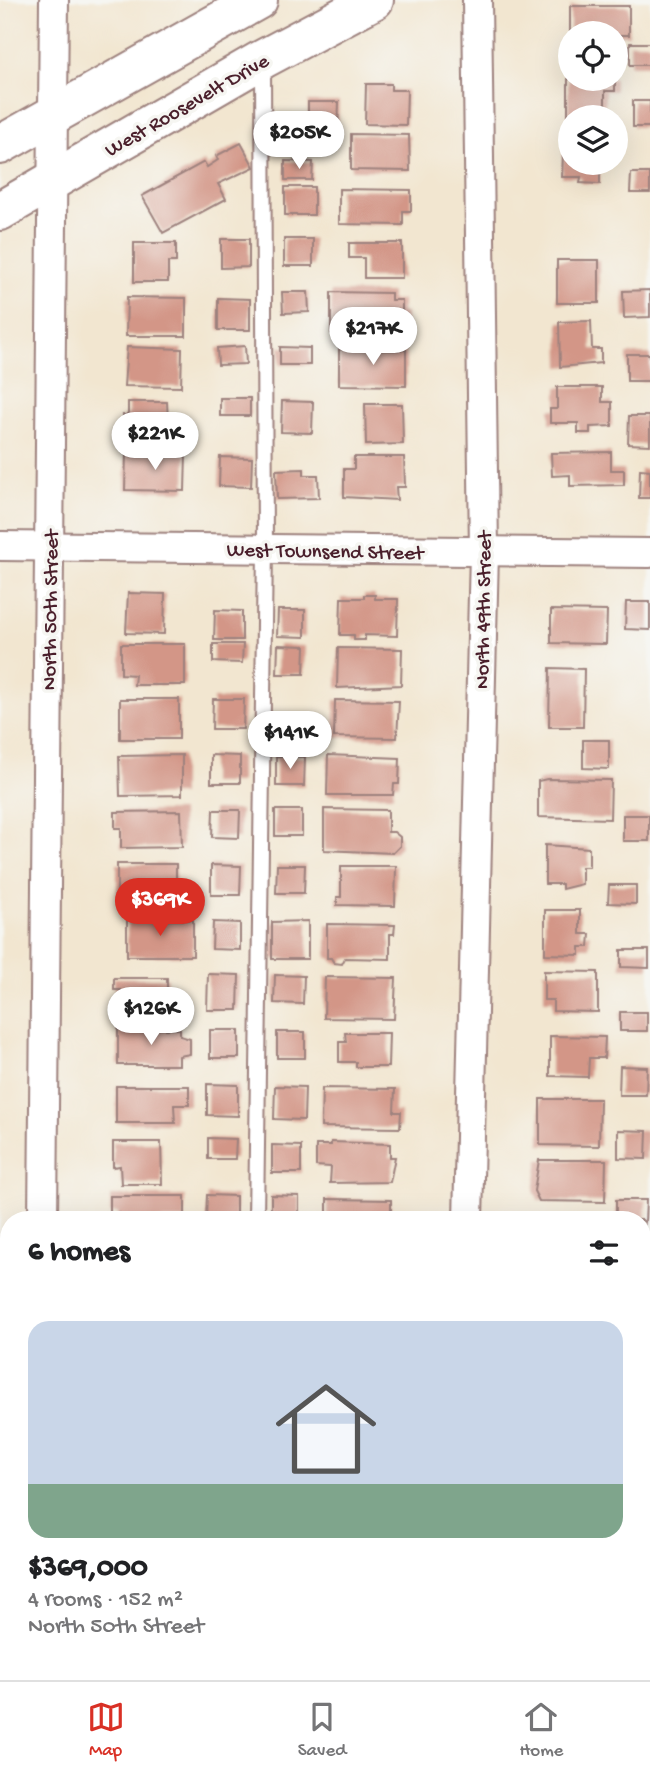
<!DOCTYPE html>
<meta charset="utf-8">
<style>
:root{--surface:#fff;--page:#f2f2f2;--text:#202124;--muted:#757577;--line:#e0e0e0;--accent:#d93025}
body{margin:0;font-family:"Gochi Hand",sans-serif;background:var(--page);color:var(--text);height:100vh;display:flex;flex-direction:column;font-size:26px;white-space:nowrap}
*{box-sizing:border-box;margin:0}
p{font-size:23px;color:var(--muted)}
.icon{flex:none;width:38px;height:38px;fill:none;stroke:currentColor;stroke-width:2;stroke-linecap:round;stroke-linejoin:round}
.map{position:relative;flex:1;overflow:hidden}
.sheet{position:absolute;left:0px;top:1211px;width:651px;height:469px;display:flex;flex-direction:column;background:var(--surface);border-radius:28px 28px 0 0;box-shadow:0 7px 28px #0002}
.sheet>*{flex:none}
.fabs{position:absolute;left:558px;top:21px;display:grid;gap:14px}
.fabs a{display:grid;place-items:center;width:70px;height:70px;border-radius:50%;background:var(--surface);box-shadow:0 7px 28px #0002;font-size:35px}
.price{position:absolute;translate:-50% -60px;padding:0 16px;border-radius:24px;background:#fff;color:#222;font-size:23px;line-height:46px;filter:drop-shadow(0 2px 4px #0008)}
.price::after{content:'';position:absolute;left:50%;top:42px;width:21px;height:16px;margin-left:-10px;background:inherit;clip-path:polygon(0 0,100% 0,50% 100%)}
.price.current{background:var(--accent);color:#fff}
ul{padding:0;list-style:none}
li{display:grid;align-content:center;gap:14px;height:371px;padding:0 28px}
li+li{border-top:2px solid var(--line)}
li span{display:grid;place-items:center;height:217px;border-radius:21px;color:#555}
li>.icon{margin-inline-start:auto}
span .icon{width:126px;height:126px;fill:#fffc;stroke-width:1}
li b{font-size:30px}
h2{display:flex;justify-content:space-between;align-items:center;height:84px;padding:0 28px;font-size:30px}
.dock{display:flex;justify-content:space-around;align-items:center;height:98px;border-top:2px solid var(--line);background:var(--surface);font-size:19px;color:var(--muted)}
.dock a{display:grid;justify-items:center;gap:4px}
.dock .current{color:var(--accent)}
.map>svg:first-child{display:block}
.building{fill:#d39687}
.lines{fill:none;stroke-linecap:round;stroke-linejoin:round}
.lane-casing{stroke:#9e827e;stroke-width:18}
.street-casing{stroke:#9e827e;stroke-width:32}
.secondary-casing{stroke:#9e827e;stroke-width:42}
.lane{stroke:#fff;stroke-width:14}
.street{stroke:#fff;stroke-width:28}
.secondary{stroke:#fff;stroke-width:38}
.labels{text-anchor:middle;stroke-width:7;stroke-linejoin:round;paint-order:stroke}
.street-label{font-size:21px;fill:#4a1f2b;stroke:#f6f6f2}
</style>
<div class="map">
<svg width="650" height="1680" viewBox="0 0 650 1680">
<rect width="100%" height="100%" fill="#f6f6f2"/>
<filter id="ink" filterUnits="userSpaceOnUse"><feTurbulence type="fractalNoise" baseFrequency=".0143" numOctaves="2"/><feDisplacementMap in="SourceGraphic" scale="14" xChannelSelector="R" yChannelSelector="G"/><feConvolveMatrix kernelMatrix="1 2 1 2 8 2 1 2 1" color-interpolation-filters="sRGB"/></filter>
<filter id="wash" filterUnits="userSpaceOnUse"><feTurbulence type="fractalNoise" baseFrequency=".00686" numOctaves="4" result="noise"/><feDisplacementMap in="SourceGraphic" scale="28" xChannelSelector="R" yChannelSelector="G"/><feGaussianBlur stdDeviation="1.57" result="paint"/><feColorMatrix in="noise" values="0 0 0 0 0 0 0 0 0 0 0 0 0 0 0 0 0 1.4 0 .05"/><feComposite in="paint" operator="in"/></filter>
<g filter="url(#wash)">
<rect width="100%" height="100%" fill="#f2e6d0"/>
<g id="blocks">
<g class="building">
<path d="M570,6h59v29h-9v12h-4v-14h-46z"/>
<rect x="630" y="43" width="20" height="22"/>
<path d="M568,79h47v12h-10v25h-37z"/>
<path d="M366,84h25v6h16l-1,35 -41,-1z"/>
<rect x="633" y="101" width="17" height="26"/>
<path d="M308,102h31l-1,27 -30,-1z"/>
<path d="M564,131l6,1v31h30v21l-20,-1 1,-6h-19z"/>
<path d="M351,134l58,1 1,36 -59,-1z"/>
<path d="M241,143l13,24 -36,17 8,15 -63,34 -21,-37 62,-34 3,5 11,-7 -2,-4z"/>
<path d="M285,161l28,1 -1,18h-27z"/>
<path d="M631,173h19v20h-20z"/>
<rect x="285" y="187" width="29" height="28"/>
<path d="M339,189l72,1v21h-8v14l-64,-1z"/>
<path d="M221,239h28v28l-28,1z"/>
<rect x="284" y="239" width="29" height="27"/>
<path d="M134,243h42v19h-8v20h-34z"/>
<path d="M349,243h53v35h-38v-20h-15z"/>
<rect x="557" y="260" width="42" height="43"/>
<path d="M650,290v27l-26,1 -1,-27z"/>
<path d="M282,292h26l1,20 -26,1z"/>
<path d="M331,292l60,1v7h11v13h4l-1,21 -74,-1z"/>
<path d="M127,297l59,1v38h-60z"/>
<path d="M218,298l32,1v31h-32z"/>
<path d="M591,321l1,28h9v14l-41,4 -1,-45z"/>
<path d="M245,346l1,18 -28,1 -1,-17z"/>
<path d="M127,347l55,2 -1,38 -57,-1z"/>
<path d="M280,347l30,1v17h-30z"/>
<path d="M339,349l67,1v36l-67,-1z"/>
<rect x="627" y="354" width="23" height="27"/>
<path d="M557,387h45v15h10v24l-22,1v6h-12v-10h-28v-14h7z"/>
<rect x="220" y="398" width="30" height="18"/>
<path d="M282,401l31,1 -1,31 -31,-1z"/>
<path d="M128,402h39l1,22h-6v16l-35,1 -4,-26h5z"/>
<path d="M365,404h37l1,40 -37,1z"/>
<path d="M629,416h21v29l-22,-1z"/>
<path d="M611,452v18h13v15l-54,1v-11l-18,1 -1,-23z"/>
<path d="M126,453l60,1 -1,37 -60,-1z"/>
<path d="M220,457l32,1 -1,29 -32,-1z"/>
<path d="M354,457h50l1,30h-9l1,13 -53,-3v-28h10z"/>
<path d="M304,469v6h14l1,23 -42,1 -1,-29z"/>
<path d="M640,469l10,1v28h-11z"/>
<path d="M128,593l37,1 -1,40 -38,-1z"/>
<path d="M364,595h11v4h23l-1,37 -32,-1v5h-11v-5h-14l1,-37h23z"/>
<path d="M626,602h24v28l-25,-1z"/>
<path d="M215,610l27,1v29h-28z"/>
<path d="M278,610h27v27l-28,-1z"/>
<path d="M551,610l56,1 -1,33 -55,-1z"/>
<path d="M121,644h64v41h-51l1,-10 -14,-1z"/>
<path d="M213,644h30l-1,19 -29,-1z"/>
<path d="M278,645l27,1 -1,28h-27z"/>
<path d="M338,648l64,1 -1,36 -64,3z"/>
<path d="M550,668l34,1 -1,58h-34z"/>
<rect x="120" y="699" width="59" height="40"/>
<path d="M213,699h31l-1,30h-31z"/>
<path d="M335,700l64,1 -2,37 -63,-1z"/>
<path d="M277,719l31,1 -1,31 -31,-2z"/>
<path d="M583,740h26v29l-26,-1z"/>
<path d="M182,755v40l-62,1 -1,-40z"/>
<path d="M211,755l29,1v27h-29z"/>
<path d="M328,755l72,3 -1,26h-5l-1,11h-66z"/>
<path d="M276,756l29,1 -1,29h-28z"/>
<path d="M547,779l64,1 -1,39 -72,-2v-36z"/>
<path d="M324,809l64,1v22h6l6,5v9l-7,7 -69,-3z"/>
<path d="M213,810h27l-1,28 -27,-1z"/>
<rect x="275" y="810" width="27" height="26"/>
<path d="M181,811l1,36 -61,1v-20h-6v-16z"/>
<rect x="623" y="815" width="26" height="26"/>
<path d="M545,845l44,3v19h-7v17l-20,5v-5h-17z"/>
<rect x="117" y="864" width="59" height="37"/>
<path d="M211,865l30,1 -1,29h-29z"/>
<path d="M277,865h28l-1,28h-28z"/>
<path d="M341,866h55l-1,40 -58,-1v-8h4z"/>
<path d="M609,885h27v19l-28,-1z"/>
<path d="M545,910h35v24h10l-1,13h-9v8l-35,-1z"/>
<rect x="127" y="920" width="66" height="36"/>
<path d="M308,921v38h-36v-37z"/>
<path d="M213,922l27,1v27l-28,-1z"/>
<path d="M327,924l68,1 -1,9h-4v25l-45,-1 -3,6 -8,-1 -3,-5h-4z"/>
<path d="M621,950h28v18l-28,-1z"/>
<path d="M544,971l54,1v40l-45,-1v-11h-9z"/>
<path d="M208,974l31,1 -1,35h-31z"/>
<path d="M275,975l29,1 -1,28 -29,-1z"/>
<path d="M325,977l71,1 -2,41 -70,-1z"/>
<path d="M114,978h53v41h-46v-29h-7z"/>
<rect x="620" y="1012" width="27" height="19"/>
<path d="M118,1029h62v7l10,3v15l-11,2v9h-61z"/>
<rect x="210" y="1030" width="29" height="28"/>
<rect x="277" y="1032" width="28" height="26"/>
<path d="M345,1033h44l-1,34h-32v-5h-17v-20h7z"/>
<path d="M550,1036l55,1 -1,21h-15l-1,19 -38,-1z"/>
<path d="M620,1066l27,1 -1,28h-27z"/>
<path d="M207,1084l31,1v31l-31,-1z"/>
<path d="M116,1086h73v19h-15l1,18h-59z"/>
<path d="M275,1086l30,1 -1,33 -30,-1z"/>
<path d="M322,1088l73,1 -1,23h7l-1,16 -79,-1z"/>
<path d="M540,1099h60l-1,47 -59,-1z"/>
<path d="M618,1130l29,1 -1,28 -28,-1z"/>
<path d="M208,1138l28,1 -1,20h-27z"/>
<path d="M113,1142h48l1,42h-41l-1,-18 -7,1z"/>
<path d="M331,1142l59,2v13h5l-5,25 -60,1 1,-16 -15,-1v-21h15z"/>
<path d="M272,1145l29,1v27h-29z"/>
<path d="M539,1160h67l-1,42 -66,-1 -5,-10z"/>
<path d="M207,1195l29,1v24h-30z"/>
<path d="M271,1195l28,1v24h-28z"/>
<path d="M110,1196h75v24h-67v-7h-8z"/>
<path d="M327,1199l64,1v20h-64z"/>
<path d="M616,1200h30l-1,23 -3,-3h-26z"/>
<path d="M642,1255h4l-1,31h-3z"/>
<path d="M647,1385h3v28h-4z"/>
<path d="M646,1417h4v26h-5z"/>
<path d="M644,1566h6v31h-7z"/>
<path d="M155,1671v9h-52v-8z"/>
<rect x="263" y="1671" width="27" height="9"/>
<path d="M307,1671h81v5h-9v4h-63l-9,-2z"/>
<path d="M610,1671h30l-1,9h-29z"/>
<rect x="207" y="1675" width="18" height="5"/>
</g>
</g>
</g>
<g filter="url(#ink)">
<use href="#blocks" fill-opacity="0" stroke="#9e827e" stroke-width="2"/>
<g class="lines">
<defs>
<g id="lane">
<path d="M256,1220l9,-671 -2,-485"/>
<path d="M250,1680v-9"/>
</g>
<g id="street">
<path d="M0,546l650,7"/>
<path d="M43,1220l11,-1220"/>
<path d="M468,1220l16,-668 -7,-552"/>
<path d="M0,1506h9"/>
<path d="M642,1525h8"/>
<path d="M37,1680v-9"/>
<path d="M458,1680v-9"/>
</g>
<g id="secondary">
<path d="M0,145l258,-145"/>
<path d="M0,211l263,-152 111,-59"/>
</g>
</defs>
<use href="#lane" class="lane-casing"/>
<use href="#street" class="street-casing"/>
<use href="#secondary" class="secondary-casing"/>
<use href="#lane" class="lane"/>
<use href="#street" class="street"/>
<use href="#secondary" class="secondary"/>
</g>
</g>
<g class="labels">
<g class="street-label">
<text transform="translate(186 104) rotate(-30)" y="7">West Roosevelt Drive</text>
<text transform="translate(325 550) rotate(1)" y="7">West Townsend Street</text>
<text transform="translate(49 610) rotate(-89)" y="7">North 50th Street</text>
<text transform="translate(482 610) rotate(-89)" y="7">North 49th Street</text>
</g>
</g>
</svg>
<div class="fabs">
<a><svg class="icon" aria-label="locate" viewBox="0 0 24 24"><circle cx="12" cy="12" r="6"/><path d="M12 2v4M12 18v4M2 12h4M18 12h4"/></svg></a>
<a><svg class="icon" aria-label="layers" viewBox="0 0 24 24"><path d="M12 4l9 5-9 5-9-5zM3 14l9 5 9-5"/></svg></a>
</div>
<b class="price" style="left:299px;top:171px">$205K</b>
<b class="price" style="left:373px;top:367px">$217K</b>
<b class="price" style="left:155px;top:472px">$221K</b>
<b class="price" style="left:290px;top:771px">$141K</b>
<b class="price current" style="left:160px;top:938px">$369K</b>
<b class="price" style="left:151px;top:1047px">$126K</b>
<section class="sheet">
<h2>6 homes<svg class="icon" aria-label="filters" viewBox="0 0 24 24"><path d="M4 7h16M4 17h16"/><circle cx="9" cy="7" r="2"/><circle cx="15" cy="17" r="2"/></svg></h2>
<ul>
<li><span style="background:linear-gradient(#c9d6e8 75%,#7fa58c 0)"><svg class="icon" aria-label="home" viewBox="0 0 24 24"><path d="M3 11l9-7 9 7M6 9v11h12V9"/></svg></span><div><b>$369,000</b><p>4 rooms · 152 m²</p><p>North 50th Street</p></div></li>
</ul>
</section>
</div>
<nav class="dock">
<a class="current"><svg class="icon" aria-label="map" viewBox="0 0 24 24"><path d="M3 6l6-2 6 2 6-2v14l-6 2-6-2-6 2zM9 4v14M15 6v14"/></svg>Map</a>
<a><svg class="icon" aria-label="saved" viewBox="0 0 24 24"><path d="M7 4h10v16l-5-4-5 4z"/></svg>Saved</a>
<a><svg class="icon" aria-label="home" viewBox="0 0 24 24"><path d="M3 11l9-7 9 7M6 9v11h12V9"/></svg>Home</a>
</nav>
